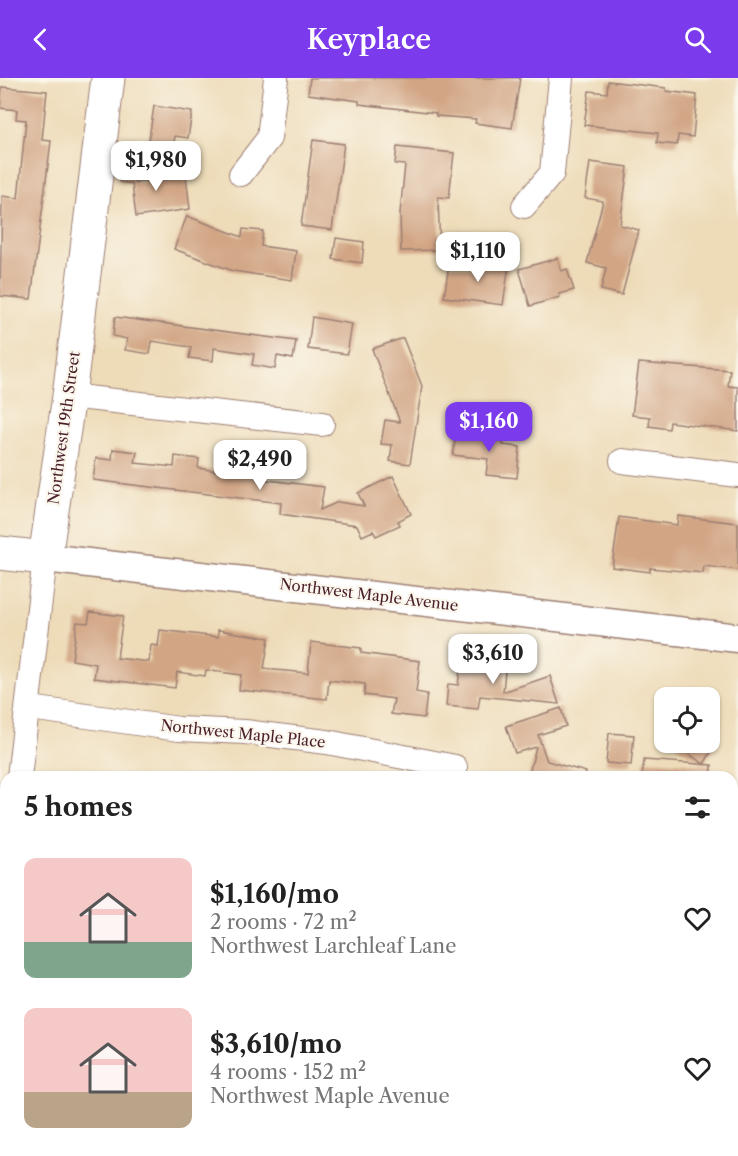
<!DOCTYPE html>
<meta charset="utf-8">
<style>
:root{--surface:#fff;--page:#f6f6f6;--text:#222;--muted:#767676;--accent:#7c3aed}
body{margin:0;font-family:"Libre Caslon Text",serif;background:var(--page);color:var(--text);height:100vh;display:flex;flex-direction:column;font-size:22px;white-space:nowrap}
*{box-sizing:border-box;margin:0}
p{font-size:20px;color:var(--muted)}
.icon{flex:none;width:33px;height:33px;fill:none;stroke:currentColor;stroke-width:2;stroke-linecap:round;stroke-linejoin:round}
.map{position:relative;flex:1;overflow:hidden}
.drawer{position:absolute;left:0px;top:693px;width:738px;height:386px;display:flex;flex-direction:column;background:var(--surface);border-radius:18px 18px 0 0;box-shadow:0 2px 4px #0004}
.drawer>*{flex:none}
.tools{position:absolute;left:654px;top:609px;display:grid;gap:12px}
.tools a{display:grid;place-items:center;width:66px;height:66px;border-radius:12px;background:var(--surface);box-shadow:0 2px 4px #0004;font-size:30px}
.price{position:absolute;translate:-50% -51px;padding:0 14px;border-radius:12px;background:#fff;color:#222;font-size:20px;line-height:39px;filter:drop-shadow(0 2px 3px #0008)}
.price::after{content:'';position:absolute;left:50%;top:36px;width:18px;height:14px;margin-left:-9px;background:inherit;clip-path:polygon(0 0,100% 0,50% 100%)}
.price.active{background:var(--accent);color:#fff}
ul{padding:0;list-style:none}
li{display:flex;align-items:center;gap:18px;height:150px;padding:0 24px}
li span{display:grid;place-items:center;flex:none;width:168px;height:120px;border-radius:12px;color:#555}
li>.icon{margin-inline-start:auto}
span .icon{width:72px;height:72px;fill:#fffc;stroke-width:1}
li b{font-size:26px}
h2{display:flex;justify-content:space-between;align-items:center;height:72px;padding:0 24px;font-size:26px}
header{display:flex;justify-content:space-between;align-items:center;height:78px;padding:0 24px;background:var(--accent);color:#fff;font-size:27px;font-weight:600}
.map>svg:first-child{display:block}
.building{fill:#d2a685}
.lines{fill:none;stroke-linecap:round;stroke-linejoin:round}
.minor-casing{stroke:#9c7e72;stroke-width:26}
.tertiary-casing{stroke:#9c7e72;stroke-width:31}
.secondary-casing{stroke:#9c7e72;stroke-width:35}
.minor{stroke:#fff;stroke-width:24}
.tertiary{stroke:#fff;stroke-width:28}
.secondary{stroke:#fff;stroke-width:33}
.labels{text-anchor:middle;stroke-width:4.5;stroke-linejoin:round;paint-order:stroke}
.street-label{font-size:15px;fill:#4a1f2b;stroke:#fbf7ec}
</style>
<header><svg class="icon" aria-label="back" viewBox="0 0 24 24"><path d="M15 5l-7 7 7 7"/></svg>Keyplace<svg class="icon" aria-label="search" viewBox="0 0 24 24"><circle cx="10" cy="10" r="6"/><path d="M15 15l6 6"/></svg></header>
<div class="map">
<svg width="738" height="1078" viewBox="0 0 738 1078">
<rect width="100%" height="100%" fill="#fbf7ec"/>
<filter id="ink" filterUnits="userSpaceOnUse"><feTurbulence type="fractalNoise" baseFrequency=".0167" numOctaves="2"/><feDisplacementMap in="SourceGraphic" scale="12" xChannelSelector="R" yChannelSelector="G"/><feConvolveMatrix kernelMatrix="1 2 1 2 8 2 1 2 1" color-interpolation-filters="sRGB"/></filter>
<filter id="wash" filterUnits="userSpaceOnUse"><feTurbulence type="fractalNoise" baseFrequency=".008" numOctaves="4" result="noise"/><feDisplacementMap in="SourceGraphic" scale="24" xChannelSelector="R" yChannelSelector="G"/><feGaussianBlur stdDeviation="1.35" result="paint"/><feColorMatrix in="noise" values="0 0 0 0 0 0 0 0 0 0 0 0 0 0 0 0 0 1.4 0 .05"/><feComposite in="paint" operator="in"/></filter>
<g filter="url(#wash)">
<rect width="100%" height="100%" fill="#eedcb9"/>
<g id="blocks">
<g class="building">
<path d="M310,0h210l-8,50 -37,-5 1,-4 -40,-3v-3l-77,-9v-3l-51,-7z"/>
<path d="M608,3l58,7v3l31,4 -4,42 -15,-2 -1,10 -20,-2 1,-10 -74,-8 5,-34 18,2z"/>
<path d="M2,9l45,4 -5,49 9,1 -20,158 -31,-3 2,-100 16,2 8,-78 -10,-1 1,-9 -17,-2z"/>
<path d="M154,28l38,6 -4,26 -13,-2 -3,18 -25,-3z"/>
<path d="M313,62l31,4 -12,86 -31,-4z"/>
<path d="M397,69l57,6 -5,45 -11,-1 2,53 -39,1 -1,-38 5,-48 -10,-1z"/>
<path d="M123,81l16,2 -4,22 51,-7 4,33 -54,8 -4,-33 -12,-2z"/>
<path d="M590,84l38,5 -8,58 19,5 -17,65 -21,-5 5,-22 -19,-5 16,-62 -18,-3z"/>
<path d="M187,138l55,21 1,-8 20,2 -2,15 35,5 -4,29 -59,-9 -59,-22z"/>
<path d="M336,160l28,4 -2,21 -29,-4z"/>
<path d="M558,180l3,13 6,-2 7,21 -15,4 1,3 -30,9 -11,-37z"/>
<path d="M482,183l27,4 -6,40 -59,-8 5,-32 32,5z"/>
<path d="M115,239l181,24 -3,18 -16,-3 -2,13 -23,-4 2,-11 -40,-6 -1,13 -24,-3 2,-11 -39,-6 -2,13 -25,-4 2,-11 -14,-3z"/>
<path d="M312,239l40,7 -5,30 -39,-5z"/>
<path d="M403,260l19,48 -12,78 -20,-3 2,-16 -11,-1 4,-24 15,2 -28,-73z"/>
<path d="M639,285l91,7 -2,16 10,1v44l-68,-9 -1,7 -20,-3 1,-9 -18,-2z"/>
<path d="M456,354l48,5 -1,8 17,2 -3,31 -31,-3 2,-16 -35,-4z"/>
<path d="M113,371l24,3 -2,11 39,4 1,-11 24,3 -1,9 38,6 2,-10 24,4 -2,11 64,8 -4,23 18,-8 26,4 -6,-13 35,-17 18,38 -13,7 2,4 -24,11 -3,-5 -11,5 -5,-11 -77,-11 1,-11 -188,-23 3,-22 16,2z"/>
<path d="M678,438l60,7v47l-34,-4 -1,7 -53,-5v4l-38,-5 7,-50 58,8z"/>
<path d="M90,534l33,4 -6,42 32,4 2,-17 7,1 2,-16 58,7v-7l51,8 -5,31 44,4 3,-31 50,6v5l59,8 -4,31 11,2 -3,24 -33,-4 3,-15 -30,-4 1,-11 -36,-4 -2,19 -88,-9 2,-15 -35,-5 -1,6 -28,-4 -2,16 -81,-10 2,-14 -24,-4 5,-38 11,1z"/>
<path d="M462,577l44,5 -3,32 47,-16 9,28 -79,-8 -2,13 -32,-3 2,-22 10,1z"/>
<path d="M561,630l5,18 -28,9 9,26 39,11 -1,5h-57l8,-30 -21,6 -9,-27z"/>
<path d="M609,655l25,2 -3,30 -25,-2z"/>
<path d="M670,664h47l-13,22z"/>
<path d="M644,682l68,5 -1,12h-69z"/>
</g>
</g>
</g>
<g filter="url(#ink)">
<use href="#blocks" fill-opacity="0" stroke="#9c7e72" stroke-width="1.5"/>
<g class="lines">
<defs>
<g id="minor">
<path d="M241,96l28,-36 7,-60"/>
<path d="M524,128l28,-33 9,-95"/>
<path d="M69,318l253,28"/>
<path d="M622,383l116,14"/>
<path d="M30,630l149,21 66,3 82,10 128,25v10"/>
<path d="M19,699l26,-219"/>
<path d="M0,830l6,-40"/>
<path d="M0,864l6,1"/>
</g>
<path id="tertiary" d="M45,480l693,80"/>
<path id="secondary" d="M0,475l45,5 24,-162 39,-318"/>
</defs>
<use href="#minor" class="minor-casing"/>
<use href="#tertiary" class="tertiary-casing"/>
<use href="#secondary" class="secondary-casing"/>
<use href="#minor" class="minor"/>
<use href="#tertiary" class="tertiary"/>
<use href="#secondary" class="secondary"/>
</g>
</g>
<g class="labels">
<g class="street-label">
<text transform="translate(64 350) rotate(-82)" y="5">Northwest 19th Street</text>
<text transform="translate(369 517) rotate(7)" y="5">Northwest Maple Avenue</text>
<text transform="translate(243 656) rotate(6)" y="5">Northwest Maple Place</text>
</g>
</g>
</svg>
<div class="tools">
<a><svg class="icon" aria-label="locate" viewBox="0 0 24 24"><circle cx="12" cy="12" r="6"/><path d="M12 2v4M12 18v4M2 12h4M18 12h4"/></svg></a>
</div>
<b class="price" style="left:156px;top:114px">$1,980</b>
<b class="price" style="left:478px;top:205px">$1,110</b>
<b class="price active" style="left:489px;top:375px">$1,160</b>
<b class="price" style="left:260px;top:413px">$2,490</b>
<b class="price" style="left:493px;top:607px">$3,610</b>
<section class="drawer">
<h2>5 homes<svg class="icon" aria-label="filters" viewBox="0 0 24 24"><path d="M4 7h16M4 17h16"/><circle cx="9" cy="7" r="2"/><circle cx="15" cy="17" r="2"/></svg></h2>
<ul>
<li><span style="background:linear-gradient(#f6c9c9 70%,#7fa58c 0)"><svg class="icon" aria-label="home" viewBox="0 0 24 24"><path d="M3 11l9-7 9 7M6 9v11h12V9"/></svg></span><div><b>$1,160/mo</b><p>2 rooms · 72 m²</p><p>Northwest Larchleaf Lane</p></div><svg class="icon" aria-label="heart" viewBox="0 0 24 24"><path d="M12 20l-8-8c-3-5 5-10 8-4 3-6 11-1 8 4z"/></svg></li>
<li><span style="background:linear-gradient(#f6c9c9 70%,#b9a48a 0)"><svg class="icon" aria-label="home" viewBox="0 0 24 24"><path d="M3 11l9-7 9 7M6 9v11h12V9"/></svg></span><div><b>$3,610/mo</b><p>4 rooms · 152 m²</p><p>Northwest Maple Avenue</p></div><svg class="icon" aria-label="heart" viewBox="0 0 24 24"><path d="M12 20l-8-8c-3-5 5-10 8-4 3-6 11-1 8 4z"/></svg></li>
</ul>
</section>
</div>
